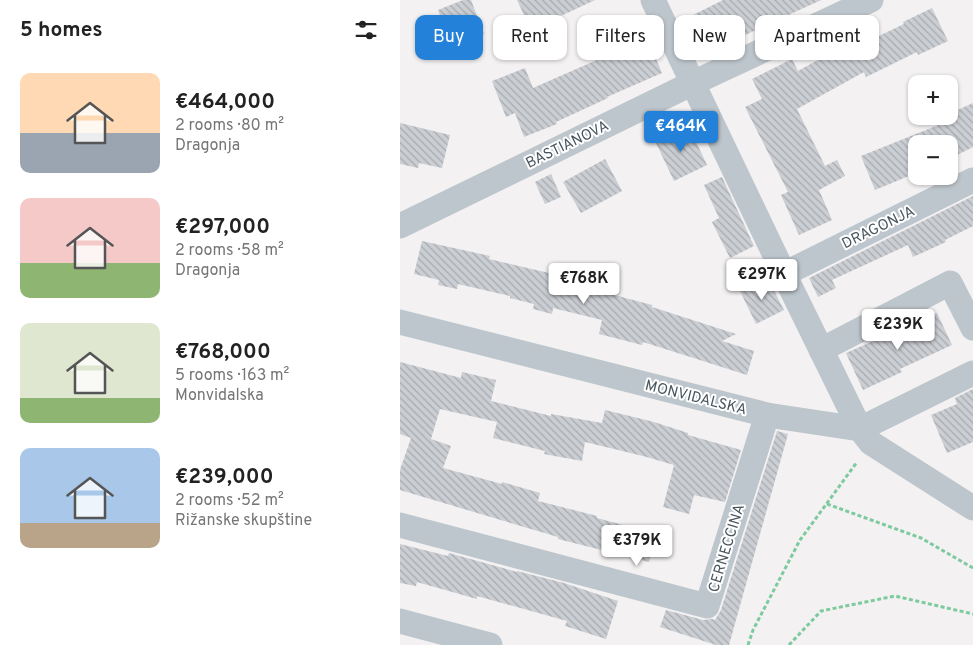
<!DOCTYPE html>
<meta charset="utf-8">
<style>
:root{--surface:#fff;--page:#f6f6f6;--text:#222;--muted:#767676;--accent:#2381da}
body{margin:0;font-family:Overpass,sans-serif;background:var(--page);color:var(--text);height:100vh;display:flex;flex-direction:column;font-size:19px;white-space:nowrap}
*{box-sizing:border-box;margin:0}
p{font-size:16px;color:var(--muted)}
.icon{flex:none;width:28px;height:28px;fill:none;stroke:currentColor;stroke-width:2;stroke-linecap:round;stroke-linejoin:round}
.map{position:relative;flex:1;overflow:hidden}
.sheet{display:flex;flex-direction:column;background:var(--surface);width:400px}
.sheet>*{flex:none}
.banner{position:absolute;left:15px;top:15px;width:475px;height:45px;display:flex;gap:10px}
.fabs{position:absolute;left:508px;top:75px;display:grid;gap:10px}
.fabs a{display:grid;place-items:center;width:50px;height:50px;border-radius:10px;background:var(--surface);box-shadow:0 1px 4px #0004;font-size:25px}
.price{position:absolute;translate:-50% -42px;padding:0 11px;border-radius:5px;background:#fff;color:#222;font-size:16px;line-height:32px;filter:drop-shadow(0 1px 2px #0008)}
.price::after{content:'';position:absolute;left:50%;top:30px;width:15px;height:11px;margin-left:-8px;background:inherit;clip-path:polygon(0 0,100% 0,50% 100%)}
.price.on{background:var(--accent);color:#fff}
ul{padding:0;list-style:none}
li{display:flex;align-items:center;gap:15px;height:125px;padding:0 20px}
li span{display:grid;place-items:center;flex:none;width:140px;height:100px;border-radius:10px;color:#555}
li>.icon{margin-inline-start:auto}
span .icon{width:60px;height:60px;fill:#fffc;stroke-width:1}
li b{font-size:21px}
h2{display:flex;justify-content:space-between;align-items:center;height:60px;padding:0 20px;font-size:21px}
.tag{padding:0 18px;border-radius:10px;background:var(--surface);box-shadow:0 1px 4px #0004;font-size:18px;line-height:45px}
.tag.on{background:var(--accent);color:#fff}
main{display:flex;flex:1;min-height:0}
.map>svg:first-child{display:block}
.building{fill:url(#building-back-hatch)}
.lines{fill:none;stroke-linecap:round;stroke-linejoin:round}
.path{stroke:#7cca9d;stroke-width:3;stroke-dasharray:4 2.5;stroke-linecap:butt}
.minor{stroke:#bdc6cc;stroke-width:25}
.labels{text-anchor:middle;stroke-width:4;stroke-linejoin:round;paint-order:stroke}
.street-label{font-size:15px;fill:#49555d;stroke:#fff}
</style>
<main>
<section class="sheet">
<h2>5 homes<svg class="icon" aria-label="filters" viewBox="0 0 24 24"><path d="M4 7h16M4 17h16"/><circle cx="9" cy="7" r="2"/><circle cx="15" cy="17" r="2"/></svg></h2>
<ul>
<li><span style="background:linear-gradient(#ffd9b3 60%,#9aa5b1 0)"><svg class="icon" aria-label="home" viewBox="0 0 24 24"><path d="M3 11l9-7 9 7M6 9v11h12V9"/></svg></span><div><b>€464,000</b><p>2 rooms · 80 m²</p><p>Dragonja</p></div></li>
<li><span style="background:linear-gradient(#f6c9c9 65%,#8fb573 0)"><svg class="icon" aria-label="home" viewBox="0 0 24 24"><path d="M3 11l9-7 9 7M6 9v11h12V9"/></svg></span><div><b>€297,000</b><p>2 rooms · 58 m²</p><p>Dragonja</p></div></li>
<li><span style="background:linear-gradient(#dfe7d0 75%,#8fb573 0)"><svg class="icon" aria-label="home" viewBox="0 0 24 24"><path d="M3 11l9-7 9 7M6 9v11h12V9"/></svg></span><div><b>€768,000</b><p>5 rooms · 163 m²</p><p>Monvidalska</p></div></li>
<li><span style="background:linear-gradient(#a9c7e8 75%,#b9a48a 0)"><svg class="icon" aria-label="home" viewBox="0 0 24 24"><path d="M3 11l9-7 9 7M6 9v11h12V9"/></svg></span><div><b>€239,000</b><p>2 rooms · 52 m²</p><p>Rižanske skupštine</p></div></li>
</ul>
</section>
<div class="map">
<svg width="573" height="645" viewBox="0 0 573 645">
<defs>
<pattern id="building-back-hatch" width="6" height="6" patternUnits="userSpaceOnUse" patternTransform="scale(1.25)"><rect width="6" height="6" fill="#cbced3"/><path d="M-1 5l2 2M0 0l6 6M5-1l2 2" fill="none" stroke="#a7aaae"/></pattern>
</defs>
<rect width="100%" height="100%" fill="#f3f1f1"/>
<g class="building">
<path d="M63,0h8l13,34 -32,12 -14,-36z"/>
<path d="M117,0h78l-64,30z"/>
<path d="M323,0h98l-80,37 1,2 -33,16 -20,-38z"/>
<path d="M532,8l16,33 -30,14 -1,-3 -51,25 -2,-5 -67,37 28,57 12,-6 8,16 -26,14 13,30 -33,15 -18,-40 7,-3 -43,-85 17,-8 -10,-20 40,-20 6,12 38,-21 3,5 65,-31 -1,-2z"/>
<path d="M247,38l15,35 -55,24 1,1 -52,24 1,2 -33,13 -9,-24 -9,4 -14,-36 33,-13 8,20z"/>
<path d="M573,103v44l-18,9 -5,-12h-34v29l-41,17 -14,-34 80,-32 -3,-6 5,-2h6v-2z"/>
<path d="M0,123l50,12 -8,33 -23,-5 -1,5 -18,-4z"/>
<path d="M288,125l19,40 -33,16 -19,-40z"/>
<path d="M205,159l17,32 -41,22 -18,-31z"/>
<path d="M151,174l10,23 -16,7 -10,-22z"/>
<path d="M322,177l32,69 -24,12 -18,-36 7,-4 -15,-33z"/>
<path d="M573,196v30l-28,14 1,2 -33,15 -5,-12 -76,35 4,8 -18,9 -9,-19z"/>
<path d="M22,241l68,15 -1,3 112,26 -2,6 53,14v2l84,27 -14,7 32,10 -7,24 -104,-33 -1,3 -43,-11 3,-14 -49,-12 -1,6 -19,-5 1,-5 -24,-6v-2l-52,-12 -1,5 -19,-4 1,-5 -25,-6z"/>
<path d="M367,277l17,33 -28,14 -16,-33z"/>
<path d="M537,313l15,32 -52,24 2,3 -39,18 -17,-37z"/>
<path d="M0,362l61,16 1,-6 34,8 -5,21 60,15v-2l51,9 3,-13 49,12 34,11v2l53,15 -16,52 -31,-7 -5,19 -26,-7 11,-42 -31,-9 -58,-14 -3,19 -38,-7 1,-3 -52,-13 4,-16 -57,-13 -9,30 20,7 -8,22 59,16v-2l38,11 -2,8 59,15v2l59,16 -7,28 -91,-23v-2l-158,-47v-20l11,-32 -11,-4z"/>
<path d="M573,389v53l-26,11 -16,-38 26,-11 -2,-6z"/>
<path d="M377,431l11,3 -59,211h-13l-56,-18 6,-17 37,10 9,-1 3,1 6,-10z"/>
<path d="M0,544l48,12 1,-3 68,19v-1l47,12 54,18 -12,38 -41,-13 2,-5 -90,-25v3l-60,-17 -1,4 -16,-3z"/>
</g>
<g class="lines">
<g class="path">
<path d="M427,504l94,34 52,30"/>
<path d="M348,645l5,-15 47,-90 57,-78"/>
<path d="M389,645l32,-34 74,-15 78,18"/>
</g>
<g class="minor">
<path d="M253,0l131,274 76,155 113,-56"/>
<path d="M0,226l293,-143 178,-83"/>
<path d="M384,274l189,-94"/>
<path d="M0,322l367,93 93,14 11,14 102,65"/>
<path d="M421,350l129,-67 23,45"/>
<path d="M0,525l307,81 60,-191"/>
<path d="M0,621l90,24"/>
</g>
</g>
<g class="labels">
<g class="street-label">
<text transform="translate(167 144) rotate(-26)" y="5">BASTIANOVA</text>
<text transform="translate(478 227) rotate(-26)" y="5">DRAGONJA</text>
<text transform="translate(296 397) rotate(14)" y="5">MONVIDALSKA</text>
<text transform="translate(326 548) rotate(-73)" y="5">CERNECCINA</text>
</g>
</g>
</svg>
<div class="fabs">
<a>+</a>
<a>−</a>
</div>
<b class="price on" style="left:281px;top:153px">€464K</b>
<b class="price" style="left:362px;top:301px">€297K</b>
<b class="price" style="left:184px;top:305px">€768K</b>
<b class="price" style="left:498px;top:351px">€239K</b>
<b class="price" style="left:237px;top:567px">€379K</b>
<div class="banner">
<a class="tag on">Buy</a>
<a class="tag">Rent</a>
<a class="tag">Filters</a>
<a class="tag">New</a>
<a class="tag">Apartment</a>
</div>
</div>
</main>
